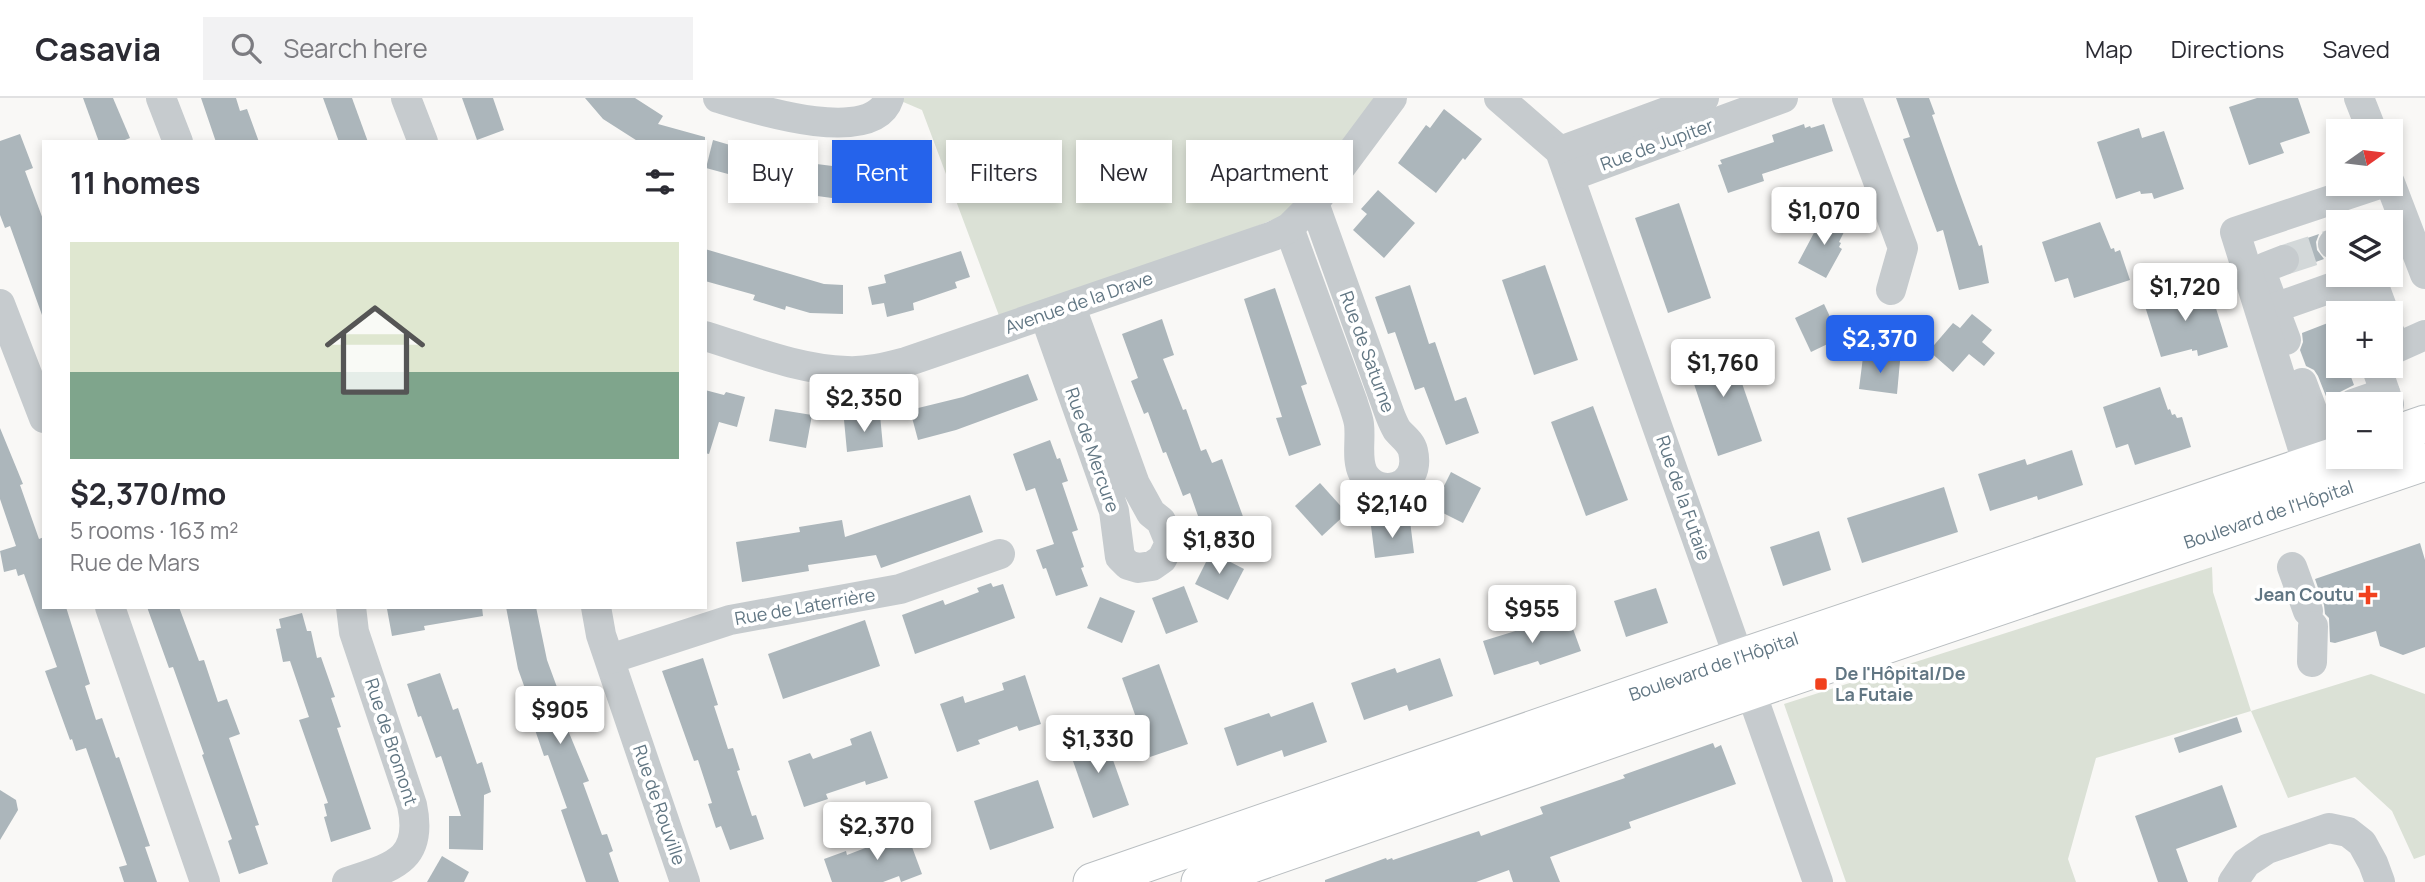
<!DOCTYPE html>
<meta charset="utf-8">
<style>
:root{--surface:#fff;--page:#f2f2f3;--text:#2b2b33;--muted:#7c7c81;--line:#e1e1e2;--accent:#2563eb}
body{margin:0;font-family:Manrope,sans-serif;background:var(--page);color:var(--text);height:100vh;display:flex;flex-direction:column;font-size:26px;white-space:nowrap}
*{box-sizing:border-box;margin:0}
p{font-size:23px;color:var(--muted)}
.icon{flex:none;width:38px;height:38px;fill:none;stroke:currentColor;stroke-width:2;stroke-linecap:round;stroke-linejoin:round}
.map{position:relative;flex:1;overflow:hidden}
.side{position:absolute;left:42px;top:42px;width:665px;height:469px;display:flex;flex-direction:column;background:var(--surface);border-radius:0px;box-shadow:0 4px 10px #0003}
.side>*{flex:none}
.top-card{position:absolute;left:728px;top:42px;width:665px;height:63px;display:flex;gap:14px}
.needle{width:46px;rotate:76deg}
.fabs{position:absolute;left:2326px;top:21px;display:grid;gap:14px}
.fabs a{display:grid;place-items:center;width:77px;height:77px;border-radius:0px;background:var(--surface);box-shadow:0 4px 10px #0003;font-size:35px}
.price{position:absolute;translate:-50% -60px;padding:0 16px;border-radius:7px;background:#fff;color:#222;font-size:23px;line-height:46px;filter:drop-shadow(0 2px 4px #0008)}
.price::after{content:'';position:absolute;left:50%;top:42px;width:21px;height:16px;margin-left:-10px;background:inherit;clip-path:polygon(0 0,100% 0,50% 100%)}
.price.selected{background:var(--accent);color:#fff}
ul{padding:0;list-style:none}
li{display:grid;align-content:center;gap:14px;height:371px;padding:0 28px}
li+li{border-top:2px solid var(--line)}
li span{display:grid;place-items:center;height:217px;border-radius:0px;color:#555}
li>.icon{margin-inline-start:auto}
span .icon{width:126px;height:126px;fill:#fffc;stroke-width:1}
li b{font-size:30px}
h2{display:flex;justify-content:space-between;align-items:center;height:84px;padding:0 28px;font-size:30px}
.pill{padding:0 24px;border-radius:0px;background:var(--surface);box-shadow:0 4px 10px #0003;font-size:24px;line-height:63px}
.pill.selected{background:var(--accent);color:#fff}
header{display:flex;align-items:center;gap:42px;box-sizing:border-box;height:98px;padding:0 35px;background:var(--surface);border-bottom:2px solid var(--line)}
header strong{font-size:33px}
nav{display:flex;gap:38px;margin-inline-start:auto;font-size:24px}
.search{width:490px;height:63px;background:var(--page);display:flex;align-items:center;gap:18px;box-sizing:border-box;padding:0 24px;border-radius:0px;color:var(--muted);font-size:26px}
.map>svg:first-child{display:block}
.green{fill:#dbe1d6}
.building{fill:#acb6bb}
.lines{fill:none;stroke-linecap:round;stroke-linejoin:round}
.minor-tunnel{stroke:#d3d8d9;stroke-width:30;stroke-dasharray:30 15;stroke-linecap:butt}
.major-casing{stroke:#b9bec1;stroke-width:39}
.minor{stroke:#c6cbce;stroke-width:30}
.major{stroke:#fff;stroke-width:37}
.poi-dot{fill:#f1411d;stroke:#fff;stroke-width:2.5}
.labels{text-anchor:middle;stroke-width:7;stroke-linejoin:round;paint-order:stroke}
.street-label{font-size:18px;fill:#617683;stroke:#fff}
.poi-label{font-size:18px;font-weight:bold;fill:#617683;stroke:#fff;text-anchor:end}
</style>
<header>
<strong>Casavia</strong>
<div class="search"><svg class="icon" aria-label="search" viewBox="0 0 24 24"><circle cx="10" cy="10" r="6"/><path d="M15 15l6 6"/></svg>Search here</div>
<nav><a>Map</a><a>Directions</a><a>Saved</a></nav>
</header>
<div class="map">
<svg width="2425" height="784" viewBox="0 0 2425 784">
<rect width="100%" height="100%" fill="#f9f8f6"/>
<g class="green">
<path d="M894,0h498l-78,105 -310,126 -82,-219z"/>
<path d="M2212,469l1,25 38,119 120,-37 54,20v161l-11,4 -22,-48 -37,-34 -67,21 -37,-87 -155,47 -28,101 8,23h-230l-62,-178z"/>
</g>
<g class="building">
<path d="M83,0h30l17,40 -10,4h-21z"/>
<path d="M201,0h35l4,13 7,-2 12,33h-43z"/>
<path d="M323,0h29l16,44h-29z"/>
<path d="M462,0h31l11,32 -27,10z"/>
<path d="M585,0h50l28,18 -5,8 47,13v5h-66l-36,-23z"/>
<path d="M1896,0h33l6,16 -3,1 24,68 23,63 3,-1 7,38 -30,7 -16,-60 -6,2 -34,-93 7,-2z"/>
<path d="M2257,0h41l12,35 -30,10 4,10 -35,12 -20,-58z"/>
<path d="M1444,11l38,30 -17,21 -2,-2 -27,35 -38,-30 28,-38 4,3z"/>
<path d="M1804,26l1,4 5,-2 1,2 13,-4 9,27 -71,23 2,7 -36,12 -10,-28 4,-1 -2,-4 54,-18 -2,-7z"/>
<path d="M2139,30l3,10 22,-7 20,58 -30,10 -2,-6 -11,1 -1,-3 -24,8 -19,-57z"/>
<path d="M20,36l13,34 -8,3 19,51v92l-2,1 -32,-89 -5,2 -5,-13v-74z"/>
<path d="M713,42l34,10 -1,5 102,13 -1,-8 37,-4 1,7 42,-3 2,29 -36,3v-7l-60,7 -1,6 -37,-5 1,-3 -46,-6v-4l-44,-12z"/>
<path d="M1378,92l37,33 -31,35 -31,-28 14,-16 -6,-5z"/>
<path d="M1679,105l32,95 -43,15 -33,-95z"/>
<path d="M1824,116l23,12 -8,16 2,1 -2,4 3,2 -16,29 -28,-15z"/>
<path d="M2100,124l11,27 3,-1 1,4 5,-2 10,30 -56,18 -6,-20 -13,4 -13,-40z"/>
<path d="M2319,136l-3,8 1,8 7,9 -25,9 1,-14 -10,-10z"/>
<path d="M705,151l119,35 19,1v29l-33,-1 -24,-7 -1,4 -32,-10 2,-5 -50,-14z"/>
<path d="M961,153l9,26 -15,5 2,6 -44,15 1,7 -27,7 -3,-14 -12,2 -4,-18 18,-4 -2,-8z"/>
<path d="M1545,167l33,95 -44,15 -32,-95z"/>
<path d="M1410,187l19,59 6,-2 20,59 11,-4 13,36 -33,12 -22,-58 -9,3 -20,-58 -7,2 -13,-37z"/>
<path d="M2184,189l2,10 24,-8 18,58 -30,9 -1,-6 -5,1v-2l-31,8 -18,-57z"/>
<path d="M1275,190l32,96 -6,2 20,59 -32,11 -13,-38 6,-1 -38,-118z"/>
<path d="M1824,206l16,34 -29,14 -16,-34z"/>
<path d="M1972,216l20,16 -10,12 13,11 -11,13 -15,-12 -16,18 -24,-21 24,-28 7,5z"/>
<path d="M1162,221l12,36 -11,4 20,51 3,-1 15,42 5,-2 6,14 10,-4 23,63 -40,14 -15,-43 -7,3 -17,-44 -3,1 -15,-41 -4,2 -13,-33 7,-3 -16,-44z"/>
<path d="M2338,221v47h9l7,19 -14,7 -4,10 -7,2 -11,-28 -4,-6 -8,-4 -6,-16 3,-8 -1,-9z"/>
<path d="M1728,245l34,98 -44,15 -33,-99z"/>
<path d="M1863,259l37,4 -3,33 -38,-5z"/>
<path d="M1028,276l10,26 -82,30 -38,10 -8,-30 53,-13z"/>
<path d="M2160,289l8,23 2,-1 2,6 3,-1 2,4 5,-1 9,30 -56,18 -7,-21 -12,4 -13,-41z"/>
<path d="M705,292l19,5 2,-3 19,5 -8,30 -18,-5 -10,32 -4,-1z"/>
<path d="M1593,308l35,94 -42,16 -35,-94z"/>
<path d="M775,311l37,6 -6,33 -37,-7z"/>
<path d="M880,317l3,32 -36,5 -3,-32z"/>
<path d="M0,330l23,56 -3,1 19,54 5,-2v70h22l24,77 -5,2 11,34 6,-2 14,40 3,-1 31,89 -5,1 12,35h-33l-5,-15 8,-2 -41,-117 -10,3 -4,-12 -2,1 -25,-69 12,-4 -33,-93 -6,2 -2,-7 -12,3 -4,-21 16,-5 -16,-47z"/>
<path d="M1050,342l7,19 3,-1 8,23 -6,2 16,47 -6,2 12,35 -3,1 7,18 -32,10 -10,-28 -3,1 -7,-19 18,-6 -19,-56 -9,3 -13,-37z"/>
<path d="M2072,352l11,35 -45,15 -1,-4 -47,15 -12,-37 47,-15 2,6z"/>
<path d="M1451,374l30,16 -18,35 -30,-15z"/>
<path d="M1320,385l27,30 -25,23 -27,-30z"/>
<path d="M1944,389l14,45 -96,31 -15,-45z"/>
<path d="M970,397l13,37 -102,36 -5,-13 -68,10 1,6 -67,11 -6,-40 64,-10 -1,-5 43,-7 3,17z"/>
<path d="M1410,423l4,32 -39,5 -4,-32z"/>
<path d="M1819,433l12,39 -48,16 -13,-39z"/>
<path d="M2420,445l5,17v87l-22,8 -23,-9 -4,-15 -41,12 -5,-1 -1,-24 -4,-4 -1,-9 -9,-26z"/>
<path d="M1211,454l33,17 -16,31 -33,-16z"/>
<path d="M991,485l2,4 10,-3 12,34 -100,36 -13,-39 41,-15 2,5 34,-13 -2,-4z"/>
<path d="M1184,488l14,36 -32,12 -14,-36z"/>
<path d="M1656,490l12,35 -42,14 -12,-36z"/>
<path d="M1100,499l35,14 -13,32 -35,-15z"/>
<path d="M147,509h32l20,54 5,-1 14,42 9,-3 13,35 -11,4 30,87 -4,1 13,38 -29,10 -11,-33 4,-2 -30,-84 2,-1 -31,-87 -4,1z"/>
<path d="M396,509h86l1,9 -59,10 1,4 -33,6 -5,-27z"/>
<path d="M506,509h30l11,53 18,49 -5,2 29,70 -6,2 19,52 5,-1 6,17 -4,2 10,29h-33l-25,-72 6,-2 -19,-53 -4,1 -12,-35 4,-2 -18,-50z"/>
<path d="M302,515l5,18h4l6,27 4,-1 14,40 -4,1 10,29 -4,1 34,101 -40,13 -7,-25 3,-1 -3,-12 4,-1 -29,-83 10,-3 -19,-56 -7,1 -7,-33 5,-1 -2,-9z"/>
<path d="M1568,517l13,36 -41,14 -2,-4 -44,14 -11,-34z"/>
<path d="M865,522l15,46 -97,33 -15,-45z"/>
<path d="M703,560l15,47 -4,1 14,43 5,-1 7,22 -3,1 15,45 4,-1 8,24 -34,11 -9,-24 -5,2 -8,-24 4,-1 -14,-43 -4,1 -32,-90z"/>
<path d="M1440,560l13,38 -44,15 -2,-6 -43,15 -13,-37 44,-15 2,5z"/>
<path d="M1159,566l29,80 -38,13 -28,-79z"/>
<path d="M440,575l13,37 5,-2 19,56 5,-2 9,30 -7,3 -1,55 -34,-1v-33h12l-20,-60 -5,2 -15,-42 -3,1 -11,-33z"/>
<path d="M1025,577l16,49 -22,7 -2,-5 -39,14 2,4 -23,8 -17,-48 23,-8 2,7 39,-13 -2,-7z"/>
<path d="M1313,604l14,40 -43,15 -2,-7 -45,16 -13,-38 45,-15 2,4z"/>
<path d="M2237,619l5,15 -63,21 -5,-15z"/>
<path d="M871,633l17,47 -22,7 -1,-4 -39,13 2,5 -24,8 -16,-46 22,-8 3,6 39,-14 -2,-6z"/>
<path d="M1103,634l26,73 -36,13 -26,-74z"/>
<path d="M1713,645l2,5 6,-3 15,39 -107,38 2,6 -81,29 10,25h-47l-4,-12 -33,12h-151v-2l61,-22 1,2 5,-2 1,2 86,-29 2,5 62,-22 -3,-7 85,-29 -2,-3z"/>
<path d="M1038,682l16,48 -64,22 -16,-49z"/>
<path d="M2222,687l15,42 -61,22 12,33h-30l-23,-66z"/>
<path d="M0,692l16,10 2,10 -18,30z"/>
<path d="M905,730l17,46 -21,8 -2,-6 -16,6h-51l-8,-23 22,-8 1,4 39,-15 -1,-4z"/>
<path d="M442,758l27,16 -5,10h-37z"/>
</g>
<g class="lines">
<path class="minor-tunnel" d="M2284,162l49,-16"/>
<defs>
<g id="major">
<path d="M2390,338l35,-12"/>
<path id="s1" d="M1092,784l647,-224 599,-203"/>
<path id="s2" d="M1200,784l550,-191 675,-229"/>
</g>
</defs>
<use href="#major" class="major-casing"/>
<g class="minor">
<path d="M161,0l17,44"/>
<path d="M406,0l17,44"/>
<path d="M718,0c33,10 155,50 171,0"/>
<path d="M1499,0l61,53 258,731"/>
<path d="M1847,0l56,150 -12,42"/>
<path d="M2359,0l13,33"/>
<path d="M1560,53l144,-53"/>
<path d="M1571,78l212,-78"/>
<path d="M2390,85l35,91"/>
<path d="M1289,130l64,175c2,7 5,14 6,21 2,16 -3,35 4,49 15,27 59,16 50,-22 -2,-9 -10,-14 -16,-21 -3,-5 -5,-10 -7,-15l-76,-212"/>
<path d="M2333,146l5,-2"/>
<path d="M2370,177l14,38"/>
<path d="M2272,203l-10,-27 4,-7 18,-7"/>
<path d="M0,206l44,114"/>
<path d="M2358,214l-9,-30 20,-7"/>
<path d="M1045,218l69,195 6,46 8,8 10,3 14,-2 10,-7 8,-16 -9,-22 -10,-8 -16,-29 -64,-177"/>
<path d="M2390,235l6,15 29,-13"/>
<path d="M705,238c46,14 94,34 142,35 20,1 40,-4 59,-9l367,-126 16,-8 25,-25 78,-105"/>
<path d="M2286,242l-12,-32 57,-20"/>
<path d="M2376,268l13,38"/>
<path d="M2302,285l28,75"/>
<path d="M2353,306l32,-11"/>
<path d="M2308,367l-73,-233 144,-48"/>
<path d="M2292,469l16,44"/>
<path d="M110,509l95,275"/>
<path d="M596,509l5,28 84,247"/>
<path d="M610,561l120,-39 170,-31 100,-35"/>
<path d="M2312,564l1,-36"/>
<path d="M347,784c45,-15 77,-21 65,-77l-58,-173 -3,-25"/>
<path d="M2233,784l13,-19 21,-14 62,-21 19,4 14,11 11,20 7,19"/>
</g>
<use href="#major" class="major"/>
</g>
<g class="poi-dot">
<path d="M2364.5 486.5h7v7h7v7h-7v7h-7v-7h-7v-7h7z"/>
<rect x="1814" y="579" width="14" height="14" rx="3.5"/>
</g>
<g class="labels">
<g class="street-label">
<text transform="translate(1657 47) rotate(-20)" y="6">Rue de Jupiter</text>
<text transform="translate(1079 205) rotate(-19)" y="6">Avenue de la Drave</text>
<text transform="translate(1367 254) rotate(70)" y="6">Rue de Saturne</text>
<text transform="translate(1092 352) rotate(71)" y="6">Rue de Mercure</text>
<text transform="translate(1683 400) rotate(71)" y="6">Rue de la Futaie</text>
<text dy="6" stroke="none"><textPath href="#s2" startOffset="1130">Boulevard de l'Hôpital</textPath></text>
<text transform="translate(805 509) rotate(-10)" y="6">Rue de Laterrière</text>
<text dy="6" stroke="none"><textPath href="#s1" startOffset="658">Boulevard de l'Hôpital</textPath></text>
<text transform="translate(391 644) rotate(72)" y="6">Rue de Bromont</text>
<text transform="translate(659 707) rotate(71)" y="6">Rue de Rouville</text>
</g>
<g class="poi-label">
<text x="2354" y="503">Jean Coutu</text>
<text x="1835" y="582" text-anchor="start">De l'Hôpital/De<tspan x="1835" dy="21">La Futaie</tspan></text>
</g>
</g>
</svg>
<div class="fabs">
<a><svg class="needle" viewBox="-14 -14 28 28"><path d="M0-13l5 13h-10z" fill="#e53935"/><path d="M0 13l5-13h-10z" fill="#7c7c81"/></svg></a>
<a><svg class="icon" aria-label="layers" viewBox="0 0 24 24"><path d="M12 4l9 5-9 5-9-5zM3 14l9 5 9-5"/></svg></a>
<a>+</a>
<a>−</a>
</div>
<b class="price" style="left:1824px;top:149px">$1,070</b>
<b class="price" style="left:2185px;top:225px">$1,720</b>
<b class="price selected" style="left:1880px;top:277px">$2,370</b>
<b class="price" style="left:1723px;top:301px">$1,760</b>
<b class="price" style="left:864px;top:336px">$2,350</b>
<b class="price" style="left:1392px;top:442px">$2,140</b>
<b class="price" style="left:1219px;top:478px">$1,830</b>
<b class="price" style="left:1532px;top:547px">$955</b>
<b class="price" style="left:560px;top:648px">$905</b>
<b class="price" style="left:1098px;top:677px">$1,330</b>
<b class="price" style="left:877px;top:764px">$2,370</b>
<div class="top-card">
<a class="pill">Buy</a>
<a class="pill selected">Rent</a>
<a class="pill">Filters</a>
<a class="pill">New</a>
<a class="pill">Apartment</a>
</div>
<section class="side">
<h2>11 homes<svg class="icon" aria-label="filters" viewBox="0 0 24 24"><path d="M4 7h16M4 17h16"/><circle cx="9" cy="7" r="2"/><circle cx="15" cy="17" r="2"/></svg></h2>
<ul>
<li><span style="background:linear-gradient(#dfe7d0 60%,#7fa58c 0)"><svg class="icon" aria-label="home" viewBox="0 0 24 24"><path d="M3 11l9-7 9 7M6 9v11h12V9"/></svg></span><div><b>$2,370/mo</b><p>5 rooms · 163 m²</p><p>Rue de Mars</p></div></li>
</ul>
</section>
</div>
